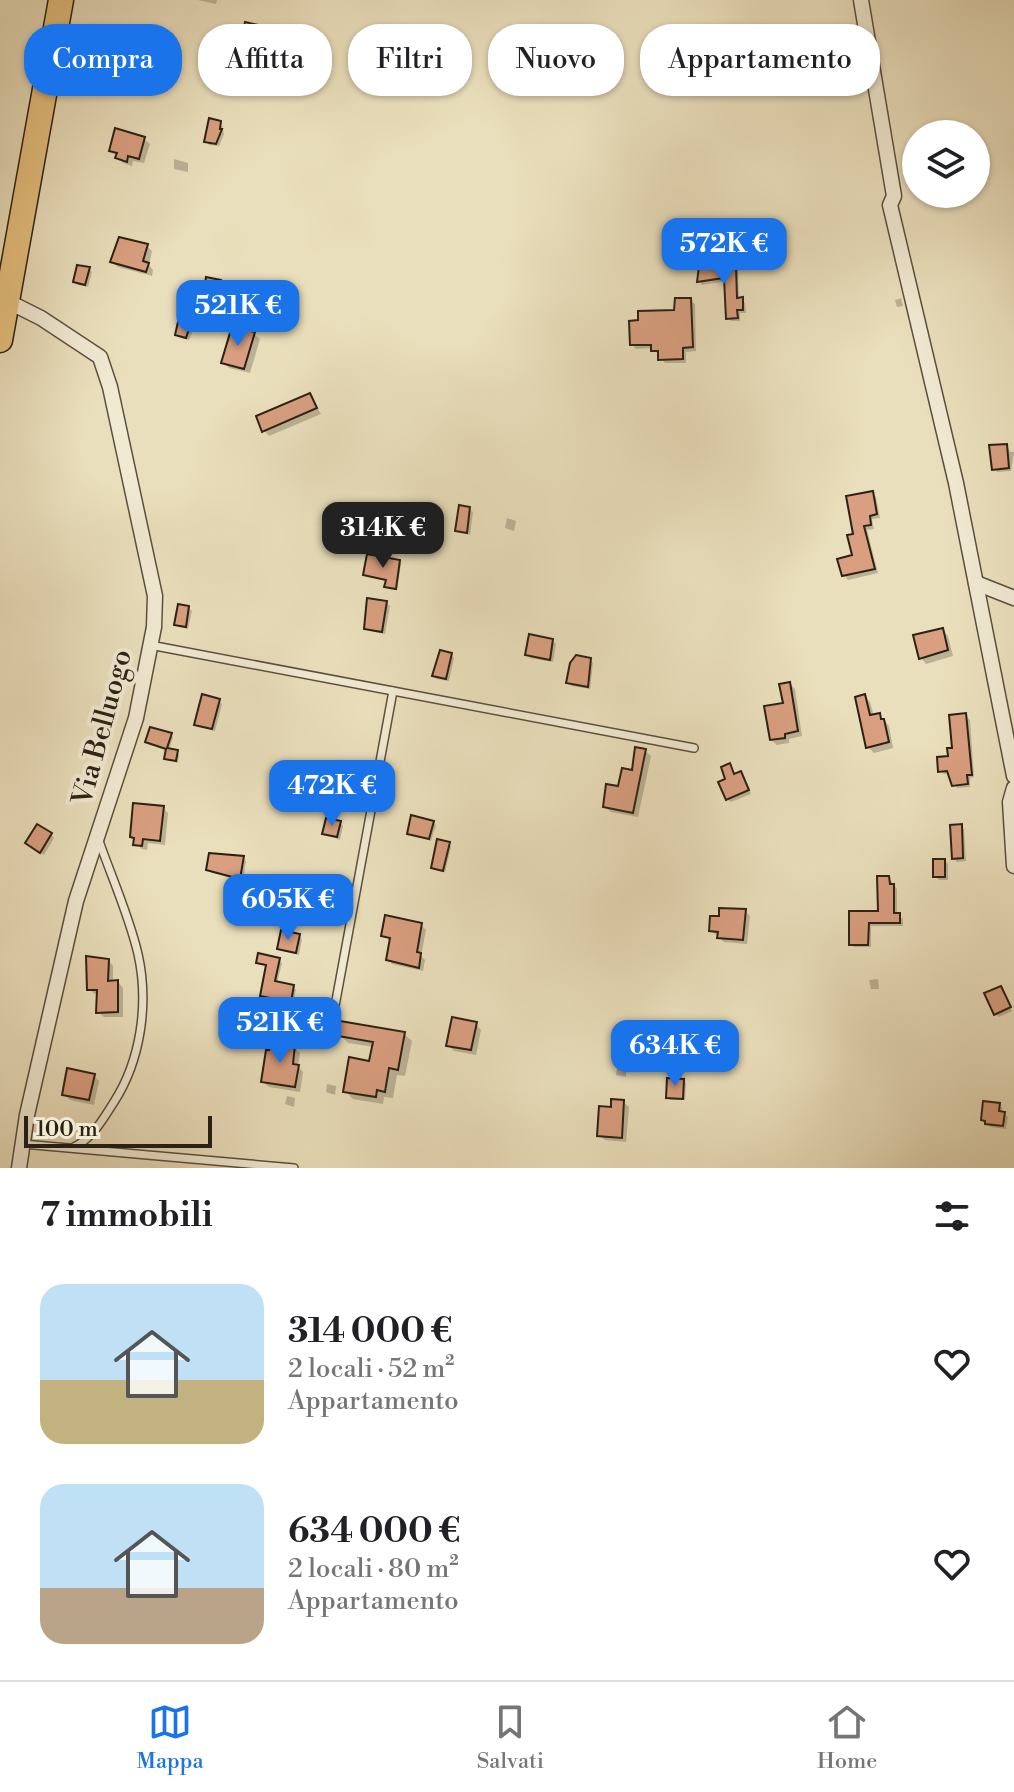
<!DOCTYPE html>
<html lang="it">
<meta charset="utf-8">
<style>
:root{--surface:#fff;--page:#f6f6f6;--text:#202124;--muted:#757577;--line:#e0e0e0;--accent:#1a73e8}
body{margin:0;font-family:"Libre Bodoni",serif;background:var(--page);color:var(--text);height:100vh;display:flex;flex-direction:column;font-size:30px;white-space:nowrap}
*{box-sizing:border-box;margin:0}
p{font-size:26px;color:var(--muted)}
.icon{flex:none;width:44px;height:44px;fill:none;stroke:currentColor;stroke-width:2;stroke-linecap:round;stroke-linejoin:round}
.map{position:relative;height:1168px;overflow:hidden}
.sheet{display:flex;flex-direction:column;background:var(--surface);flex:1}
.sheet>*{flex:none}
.hud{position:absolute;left:24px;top:24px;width:966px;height:72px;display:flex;gap:16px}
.tools{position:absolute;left:902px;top:120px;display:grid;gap:16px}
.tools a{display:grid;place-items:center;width:88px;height:88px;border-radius:50%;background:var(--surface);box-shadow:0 2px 6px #0004;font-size:40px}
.scale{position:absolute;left:24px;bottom:20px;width:188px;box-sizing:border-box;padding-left:8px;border:4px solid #2b2114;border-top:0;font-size:22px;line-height:28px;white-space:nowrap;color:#2b2114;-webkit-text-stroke:6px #f1ead3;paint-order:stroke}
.price{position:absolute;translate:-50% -68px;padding:0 18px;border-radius:16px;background:var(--accent);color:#fff;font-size:26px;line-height:52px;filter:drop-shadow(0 2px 4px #0008)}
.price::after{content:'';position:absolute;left:50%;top:48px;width:24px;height:18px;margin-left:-12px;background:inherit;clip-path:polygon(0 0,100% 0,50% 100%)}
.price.selected{background:#222;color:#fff}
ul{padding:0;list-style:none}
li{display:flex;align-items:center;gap:24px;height:200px;padding:0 40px}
li span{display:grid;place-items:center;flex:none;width:224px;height:160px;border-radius:24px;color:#555}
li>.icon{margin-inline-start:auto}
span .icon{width:96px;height:96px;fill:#fffc;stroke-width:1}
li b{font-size:34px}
h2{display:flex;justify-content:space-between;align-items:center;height:96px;padding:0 40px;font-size:34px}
.tag{padding:0 28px;border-radius:32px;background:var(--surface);box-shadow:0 2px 6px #0004;font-size:28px;line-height:72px}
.tag.selected{background:var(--accent);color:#fff}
.tabs{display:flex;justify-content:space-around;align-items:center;height:112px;border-top:2px solid var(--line);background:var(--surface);font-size:22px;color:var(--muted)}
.tabs a{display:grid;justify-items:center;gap:4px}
.tabs .selected{color:var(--accent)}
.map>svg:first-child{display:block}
.shadow{fill:#0003}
.building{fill:#d99f80;stroke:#2b2114;stroke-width:2}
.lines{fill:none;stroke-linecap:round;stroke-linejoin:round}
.service-casing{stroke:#5b503e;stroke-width:10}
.minor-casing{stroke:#5b503e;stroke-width:17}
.primary-casing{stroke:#2b2114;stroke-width:27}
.service{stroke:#f1ead3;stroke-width:7}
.minor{stroke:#f1ead3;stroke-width:14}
.primary{stroke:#e5c07e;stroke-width:24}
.labels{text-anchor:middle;stroke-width:8;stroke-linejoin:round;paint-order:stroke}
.street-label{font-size:28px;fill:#2b2114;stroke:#f1ead3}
</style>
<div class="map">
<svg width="1014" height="1168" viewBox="0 0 1014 1168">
<rect width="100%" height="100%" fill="#eadfbc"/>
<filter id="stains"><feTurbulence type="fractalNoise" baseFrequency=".0025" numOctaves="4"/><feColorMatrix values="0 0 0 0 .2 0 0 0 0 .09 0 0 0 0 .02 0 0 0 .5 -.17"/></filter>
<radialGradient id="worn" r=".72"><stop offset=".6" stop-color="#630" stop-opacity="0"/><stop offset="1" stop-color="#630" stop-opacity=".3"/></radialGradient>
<g class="shadow">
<path d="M198,0h19l-1,4z"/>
<path d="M270,30l6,6 -2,8 8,1 6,6 -2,10 -39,-9 -5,-5z"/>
<path d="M222,125l2,9 -5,12 -10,-1 -3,-4 13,-2z"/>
<path d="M144,139l6,5 -6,19 -11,-2 -1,5 -9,-3 -12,-13z"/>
<path d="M174,159l14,4v9l-14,-3z"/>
<path d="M147,246l5,5 -3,14 4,5 -1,6 -34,-9 -6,-5z"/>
<path d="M735,268l3,3 1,29 6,3 1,10h-6v8h-9l-3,-3 -1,-37 -25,4 -3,-4z"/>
<path d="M89,269l3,3 -4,15 -10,-2 -3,-3z"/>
<path d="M220,282l4,3 -2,10 -13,-2 -3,-4z"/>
<path d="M901,298l2,8 -6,1 -2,-7z"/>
<path d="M690,300l5,4 1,47 -10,1v11h-21l-12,-15 -17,1 -4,-5z"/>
<path d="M199,316l4,3 -3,11 -6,-2 -5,12 -8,-2 -4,-4z"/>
<path d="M254,334l6,5 -10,34 -21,-5 -5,-6z"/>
<path d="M310,395l11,19 -52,22 -5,-6z"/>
<path d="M1007,446l3,6h4l-3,19 -14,1 -3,-3z"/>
<path d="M872,493l4,4 4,21 -8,1 2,10 -7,1 11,43 -30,7 -4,-5 10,-19z"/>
<path d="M469,509l4,3 -3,23 -13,-5z"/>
<path d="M507,518l9,3 -2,10 -9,-3z"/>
<path d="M399,562l2,2 -4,26 -8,-1 -2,-8 -22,-6z"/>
<path d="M386,603l4,3 -5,28 -15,-3 -4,-3z"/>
<path d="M188,608l4,3 -4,18 -9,-2 -3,-3z"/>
<path d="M942,630l6,6 5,20 -27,8 -5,-6z"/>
<path d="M552,641l4,3 -3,18 -23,-4 -3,-3z"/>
<path d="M451,655l3,3 -5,23 -12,-2 -3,-4z"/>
<path d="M590,660l3,3 -3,26 -18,-3 -4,-4z"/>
<path d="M790,684l5,5 7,47 -13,3v4l-12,2 -6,-5z"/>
<path d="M865,696l5,6 4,14 5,-1 10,11 4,22 -19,5 -6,-6z"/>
<path d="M218,700l4,4 -7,27 -15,-4 -3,-3z"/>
<path d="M951,717h16l3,3 4,57 -4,1v9l-13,1 -7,-15 -6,1 -4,-3 14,-22z"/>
<path d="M170,735l3,2 -4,13 10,4 -1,9 -12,-5 1,-8 -20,-8z"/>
<path d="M645,751l6,5 -13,61 -27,-5 -6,-5 28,-35z"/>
<path d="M729,765l6,10 6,-2 3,4 7,17 -20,8 -4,-3z"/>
<path d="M163,808l5,5 -3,32 -17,-2 -1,7 -6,-1 -8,-12z"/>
<path d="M433,822l3,3 -5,16 -22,-8z"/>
<path d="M340,823l3,3 -3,14 -15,-6z"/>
<path d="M961,826l3,4 2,31 -9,1 -3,-3z"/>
<path d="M51,835l3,3 -10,17 -14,-9z"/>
<path d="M449,844l2,3 -6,25 -10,-2 -2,-3z"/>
<path d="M243,858l3,3 -3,20 -31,-8 -4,-4z"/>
<path d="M945,861l3,3v16h-9l-4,-4z"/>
<path d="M889,878l8,11v26l6,4v7h-32v21h-17l-3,-3v-31h29z"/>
<path d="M745,911l5,5 -3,28 -23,-2 -13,-12z"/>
<path d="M421,925l5,5 -5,26 4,4 -2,11 -31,-7 -4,-5 3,-18 -7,-5z"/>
<path d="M299,936l3,3 -3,16 -16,-4 -4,-3z"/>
<path d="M108,960l5,6v17l5,-1 5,6v29h-19l-6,-5 1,-18h-4l-6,-5z"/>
<path d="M279,960l3,3 -5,20 19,6 -3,15 -31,-9 6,-29 -9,-4z"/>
<path d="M869,980l9,-1 1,10h-8z"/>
<path d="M1001,988l11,23 -13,6 -4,-3z"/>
<path d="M476,1024l5,6 -5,25 -22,-4 -6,-6z"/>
<path d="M312,1026l4,3 -2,8 -17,-3 -3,-3z"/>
<path d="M404,1034l8,7 -7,35 -8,-1 -4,23 -9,-1 -1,7 -30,-5 -8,-8 26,-28 3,-16 -26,-4 -8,-8z"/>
<path d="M294,1047l6,6 -2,14 5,5 -3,20 -31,-5 -6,-5z"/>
<path d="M617,1068l9,1v8l-10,-2z"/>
<path d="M94,1076l5,5 -5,24 -24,-5 -6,-6z"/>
<path d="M683,1081l3,2 -1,17h-14l-3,-3z"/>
<path d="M327,1084l9,2 -1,9 -9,-3z"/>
<path d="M287,1096l8,2 -1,9 -9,-3z"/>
<path d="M623,1102l6,5 -3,35 -21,-2 -6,-5 14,-26z"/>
<path d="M999,1105l3,3v5l6,4 -2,12 -16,-2 -7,-7z"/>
</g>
<g class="building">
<path d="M245,22l26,6 -3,13 15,3 -3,12 -40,-8z"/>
<path d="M209,118l12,3 -1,8h2l-6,15 -12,-2z"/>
<path d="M115,128l30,9 -6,22 -11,-3 -1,6 -12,-4 2,-5 -8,-2z"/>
<path d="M119,237l29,7 -5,17 6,2 -3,9 -36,-10z"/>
<path d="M77,265l13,2 -5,18 -12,-3z"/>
<path d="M699,266h37l1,32 6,-1v13h-6l1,8 -12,1 -2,-41 -27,4z"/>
<path d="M206,277l15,3 -2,13 -15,-3z"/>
<path d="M675,298h16l2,49 -10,1v11l-25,1v-9h-7v-6h-21l-1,-24 9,-1v-9l36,-1z"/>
<path d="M181,309l19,5 -3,14 -7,-2 -4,12 -11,-3z"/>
<path d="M237,327l18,5 -11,37 -23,-6 9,-30 6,1z"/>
<path d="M310,393l7,15 -55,24 -6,-16z"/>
<path d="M1007,444l2,24 -17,2 -3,-25z"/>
<path d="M873,491l4,23 -7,2 1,9 -7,1 11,43 -33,7 -5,-17 15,-4 -5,-20 6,-1 -7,-38z"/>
<path d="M459,505l11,2 -3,26 -12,-2z"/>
<path d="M367,554l33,6 -4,29 -12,-2 2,-7 -23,-5z"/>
<path d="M367,598l20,3 -5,31 -18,-3z"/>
<path d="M178,604l11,2 -3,21 -12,-2z"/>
<path d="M943,628l5,22 -29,9 -6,-24z"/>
<path d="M529,634l24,5 -3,21 -25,-5z"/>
<path d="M440,650l12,3 -6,26 -14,-3z"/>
<path d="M576,655l15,3 -3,29 -22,-4 4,-20z"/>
<path d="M790,682l8,49 -13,3v4l-15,2 -6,-34 19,-3 -4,-19z"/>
<path d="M202,694l18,5 -8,30 -18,-4z"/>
<path d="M865,694l5,21 10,-2 1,6h3l5,23 -23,6 -11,-51z"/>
<path d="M966,713l6,62h-5l1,9 -16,2 -5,-15 -9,1 -1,-15 11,-1 -1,-8h5l-3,-33z"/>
<path d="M150,727l22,6 -5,15 11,2 -2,11 -12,-2 2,-10 -21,-7z"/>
<path d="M635,747l11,2 -13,64 -30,-6 3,-23 12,2 4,-18 10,2z"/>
<path d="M730,763l4,11 7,-3 8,19 -23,10 -8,-18 7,-3 -4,-12z"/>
<path d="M133,803l31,3 -4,35 -17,-2 -1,7 -9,-1 1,-7 -4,-1z"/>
<path d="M411,815l23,6 -5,18 -22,-5z"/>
<path d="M326,818l15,3 -4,16 -15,-3z"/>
<path d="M37,824l15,9 -12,20 -15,-10z"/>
<path d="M962,824l1,34 -11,1 -2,-34z"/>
<path d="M437,839l13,3 -7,29 -12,-3z"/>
<path d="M209,853l35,3 -4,23 -34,-9z"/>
<rect x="933" y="859" width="12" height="18"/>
<path d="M877,876h12l1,8h4v29h6v10h-31l-1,22h-19v-34h29z"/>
<path d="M719,908l27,1 -3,31 -26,-2 1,-6 -9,-1 1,-15h9z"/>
<path d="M385,915l37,8 -5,29 4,1 -2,15 -33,-8 4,-22 -9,-2z"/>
<path d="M281,930l19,4 -4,19 -19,-4z"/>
<path d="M258,953l22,5 -5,23 19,4 -3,17 -31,-6 6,-31 -10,-2z"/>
<path d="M86,956l23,3 -1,22 10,-1v32l-22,1 1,-23h-10z"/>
<path d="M1001,986l10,21 -17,8 -10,-22z"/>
<path d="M452,1017l25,5 -6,28 -25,-4z"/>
<path d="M293,1021l20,3 -2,11 -20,-4z"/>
<path d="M340,1021l65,11 -7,38 -9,-2 -4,24 -8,-2 -1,7 -33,-5 6,-35 20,4 4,-19 -35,-6z"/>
<path d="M271,1042l24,3 -2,19 6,1 -4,22 -34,-5 5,-32h3z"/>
<path d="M67,1068l28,6 -6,26 -27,-5z"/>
<path d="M667,1078l17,1 -1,20 -17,-1z"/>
<path d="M611,1099l13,1 -2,38 -25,-2 2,-30 12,1z"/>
<path d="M983,1101l17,2 -1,8 6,1 -2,14 -18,-2v-3l-4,-1z"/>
</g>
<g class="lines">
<defs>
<g id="service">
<path d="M150,645l544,103"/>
<path d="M330,1033l63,-342"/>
<path d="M23,1144l271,24"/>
<path d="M74,1147c19,-9 29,-28 40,-45 27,-42 35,-99 24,-148 -9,-39 -27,-78 -40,-116"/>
</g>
<g id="minor">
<path d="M861,0l33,196 -4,9 66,278 58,293"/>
<path d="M7,301l34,17 59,39 10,30 45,209 -1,31 -18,91 -60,183 -49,214 -8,53"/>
<path d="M976,583l38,15"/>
<path d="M1014,788l-4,14 4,64"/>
</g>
<path id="primary" d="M0,340l61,-340"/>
</defs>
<use href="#service" class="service-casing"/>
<use href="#minor" class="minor-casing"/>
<use href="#primary" class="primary-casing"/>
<use href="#service" class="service"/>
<use href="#minor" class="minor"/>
<use href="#primary" class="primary"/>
</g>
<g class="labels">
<g class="street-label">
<text transform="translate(101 727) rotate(-75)" y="10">Via Belluogo</text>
</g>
</g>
<rect width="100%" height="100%" filter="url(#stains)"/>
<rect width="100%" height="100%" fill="url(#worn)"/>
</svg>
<div class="tools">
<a><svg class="icon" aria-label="layers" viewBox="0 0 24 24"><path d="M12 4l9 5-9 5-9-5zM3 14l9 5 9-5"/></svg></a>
</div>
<div class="scale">100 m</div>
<b class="price" style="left:724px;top:286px">572K €</b>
<b class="price" style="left:238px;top:348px">521K €</b>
<b class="price selected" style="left:383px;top:570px">314K €</b>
<b class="price" style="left:332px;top:828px">472K €</b>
<b class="price" style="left:288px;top:942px">605K €</b>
<b class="price" style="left:280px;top:1065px">521K €</b>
<b class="price" style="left:675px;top:1088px">634K €</b>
<div class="hud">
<a class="tag selected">Compra</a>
<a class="tag">Affitta</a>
<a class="tag">Filtri</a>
<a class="tag">Nuovo</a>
<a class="tag">Appartamento</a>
</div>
</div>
<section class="sheet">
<h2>7 immobili<svg class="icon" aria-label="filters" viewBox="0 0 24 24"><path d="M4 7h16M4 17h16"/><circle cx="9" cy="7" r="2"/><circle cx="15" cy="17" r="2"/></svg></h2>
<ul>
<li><span style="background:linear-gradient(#bfe0f5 60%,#c2b280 0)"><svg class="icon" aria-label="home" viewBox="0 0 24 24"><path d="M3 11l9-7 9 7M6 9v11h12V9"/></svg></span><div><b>314 000 €</b><p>2 locali · 52 m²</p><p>Appartamento</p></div><svg class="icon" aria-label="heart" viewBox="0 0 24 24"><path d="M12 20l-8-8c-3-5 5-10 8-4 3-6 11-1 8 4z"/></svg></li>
<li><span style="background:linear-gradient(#bfe0f5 65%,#b9a48a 0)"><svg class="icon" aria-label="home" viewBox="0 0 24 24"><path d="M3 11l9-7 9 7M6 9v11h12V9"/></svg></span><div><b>634 000 €</b><p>2 locali · 80 m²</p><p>Appartamento</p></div><svg class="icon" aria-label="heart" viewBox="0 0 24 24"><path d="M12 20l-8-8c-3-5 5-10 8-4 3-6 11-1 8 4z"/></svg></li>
</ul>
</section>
<nav class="tabs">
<a class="selected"><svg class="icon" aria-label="map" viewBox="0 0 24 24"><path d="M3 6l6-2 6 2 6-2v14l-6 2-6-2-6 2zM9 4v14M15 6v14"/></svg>Mappa</a>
<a><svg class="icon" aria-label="saved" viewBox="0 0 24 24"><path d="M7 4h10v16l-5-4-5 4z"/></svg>Salvati</a>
<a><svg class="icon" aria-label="home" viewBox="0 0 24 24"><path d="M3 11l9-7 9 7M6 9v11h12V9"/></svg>Home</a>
</nav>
